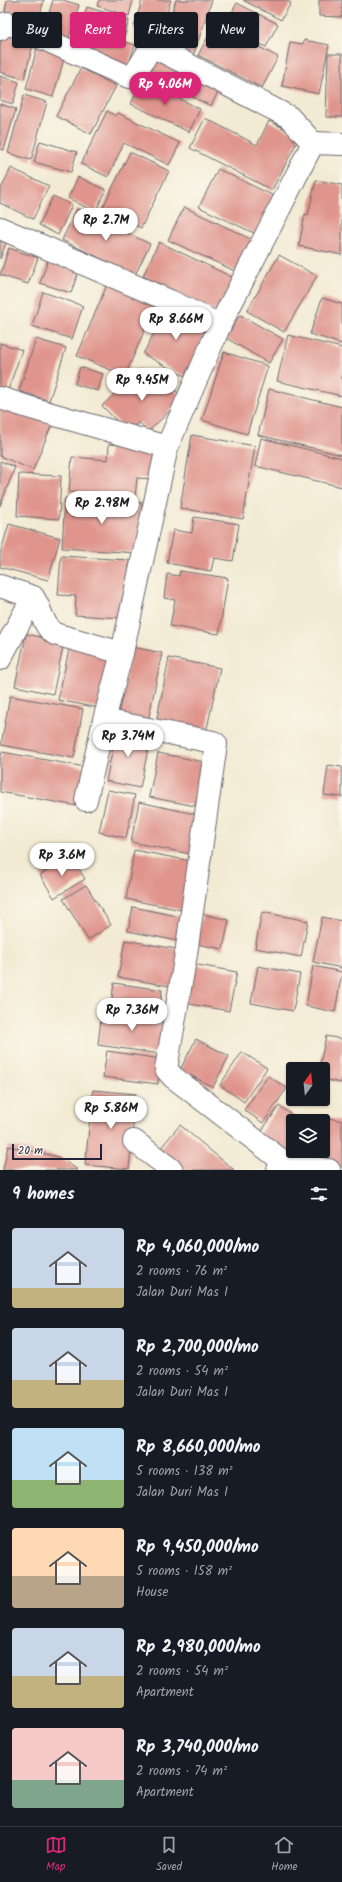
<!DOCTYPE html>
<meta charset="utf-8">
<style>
:root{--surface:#171b24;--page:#20242c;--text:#f1f3f6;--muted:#9ea1a6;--line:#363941;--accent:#db2777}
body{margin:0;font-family:Kalam,sans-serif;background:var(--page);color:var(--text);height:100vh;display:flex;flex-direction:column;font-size:15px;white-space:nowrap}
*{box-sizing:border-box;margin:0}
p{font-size:13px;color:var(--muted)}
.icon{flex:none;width:22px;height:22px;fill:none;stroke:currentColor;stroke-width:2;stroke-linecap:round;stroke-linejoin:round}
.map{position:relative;height:1170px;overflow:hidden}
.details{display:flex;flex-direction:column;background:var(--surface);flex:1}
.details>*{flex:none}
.banner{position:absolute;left:12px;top:12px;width:318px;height:36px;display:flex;gap:8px}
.needle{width:26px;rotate:15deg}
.fabs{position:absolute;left:286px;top:1062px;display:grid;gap:8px}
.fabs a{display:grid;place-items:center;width:44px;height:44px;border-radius:4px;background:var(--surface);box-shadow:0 1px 3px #0004;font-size:20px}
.scale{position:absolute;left:12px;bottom:10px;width:90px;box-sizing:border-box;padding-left:4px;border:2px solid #22223b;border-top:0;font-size:11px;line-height:14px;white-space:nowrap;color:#22223b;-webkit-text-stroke:3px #fbf7ec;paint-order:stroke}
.price{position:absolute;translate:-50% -34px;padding:0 9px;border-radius:14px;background:#fff;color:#222;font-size:13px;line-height:26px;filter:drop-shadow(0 1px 2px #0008)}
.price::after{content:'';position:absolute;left:50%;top:24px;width:12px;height:9px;margin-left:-6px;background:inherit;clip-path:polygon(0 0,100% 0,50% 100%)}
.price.active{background:var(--accent);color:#fff}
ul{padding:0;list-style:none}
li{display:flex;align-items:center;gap:12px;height:100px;padding:0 12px}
li span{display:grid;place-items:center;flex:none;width:112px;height:80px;border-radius:4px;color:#555}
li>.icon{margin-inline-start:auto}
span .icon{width:48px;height:48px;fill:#fffc;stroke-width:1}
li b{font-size:17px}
h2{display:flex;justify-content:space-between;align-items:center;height:48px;padding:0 12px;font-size:17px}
.tag{padding:0 14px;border-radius:4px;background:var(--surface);box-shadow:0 1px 3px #0004;font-size:14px;line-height:36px}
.tag.active{background:var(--accent);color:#fff}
.tabs{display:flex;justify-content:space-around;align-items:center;height:56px;border-top:1px solid var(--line);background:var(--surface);font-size:11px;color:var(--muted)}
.tabs a{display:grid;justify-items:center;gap:2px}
.tabs .active{color:var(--accent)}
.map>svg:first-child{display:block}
.building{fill:#df948c}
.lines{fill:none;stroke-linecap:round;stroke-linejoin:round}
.street-casing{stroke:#6b6870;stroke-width:24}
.street{stroke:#fff;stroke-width:22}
</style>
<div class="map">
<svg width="342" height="1170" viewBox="0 0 342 1170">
<rect width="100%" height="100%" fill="#fbf7ec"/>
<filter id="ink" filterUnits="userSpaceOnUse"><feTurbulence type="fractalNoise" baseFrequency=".025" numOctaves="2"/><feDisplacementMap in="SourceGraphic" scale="8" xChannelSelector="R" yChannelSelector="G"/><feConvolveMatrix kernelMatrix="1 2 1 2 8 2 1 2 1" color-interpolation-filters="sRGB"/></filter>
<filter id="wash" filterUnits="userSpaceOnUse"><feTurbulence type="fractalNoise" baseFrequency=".012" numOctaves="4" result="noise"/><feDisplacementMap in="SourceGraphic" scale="16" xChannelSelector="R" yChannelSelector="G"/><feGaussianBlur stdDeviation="0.9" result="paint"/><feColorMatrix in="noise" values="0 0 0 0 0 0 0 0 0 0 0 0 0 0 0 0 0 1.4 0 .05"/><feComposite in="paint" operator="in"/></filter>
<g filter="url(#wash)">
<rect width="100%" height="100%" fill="#f2ead2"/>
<g id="blocks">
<g class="building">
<path d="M7,0h37l-8,29 -26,-7 3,-9 -8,-2z"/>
<path d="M53,0h10l16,5 -11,35 -25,-8z"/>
<path d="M99,0h34l-4,16 -32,-10z"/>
<path d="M142,0h29l-11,35 -26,-8z"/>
<path d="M176,0h36l-19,56 -32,-11z"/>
<path d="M243,0h42l6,3 -10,17z"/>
<path d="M319,0h23v17l-23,-1z"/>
<path d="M237,3l41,21 -12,23 -41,-22z"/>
<path d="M87,7l42,13 -5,18 -43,-13z"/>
<path d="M215,24l63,33 -16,31 -64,-33z"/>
<path d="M79,28l56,17 -7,21 -56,-17z"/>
<path d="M3,33l31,8 -10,38 -24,-7v-27z"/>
<path d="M304,40l25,5 -10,49 -37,-8 8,-44 13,2z"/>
<path d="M38,44l28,8 -13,45 -27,-8z"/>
<path d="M159,53l63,31 -11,22 -63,-31z"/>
<path d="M328,54h14v63h-16z"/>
<path d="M81,68l35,18 -25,48 -35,-18z"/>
<path d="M0,76l19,6 -6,22 -13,-4z"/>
<path d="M142,80l58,29 -11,23 -58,-28z"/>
<path d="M24,95l23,7 -16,58 -23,-7z"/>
<path d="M0,104l16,5 -12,41 -4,-1z"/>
<path d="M107,111l9,5 2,-3 62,30 -11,22 -45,-22 -16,34 -27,-13z"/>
<path d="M205,118l52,27 12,-24 31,15 -28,54 -82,-42z"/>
<path d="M40,141l37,11 -6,20 -37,-10z"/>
<path d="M130,152l39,19 -28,57 -39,-19z"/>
<path d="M11,168l38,18 -16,33 -33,-16v-12z"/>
<path d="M218,169l56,27 -18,38 -57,-27z"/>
<path d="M78,177l28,13 -11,22 -27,-14z"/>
<path d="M316,180l26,5v70l-43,-9 6,-32 3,1z"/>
<path d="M53,196l19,9 -14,30 -19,-10z"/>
<path d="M184,207l69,33 -16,32 -69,-32z"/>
<path d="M77,209l73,35 -15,31 -73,-35z"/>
<path d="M0,241l6,2 -6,16z"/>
<path d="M159,242l75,36 -16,34 -75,-36z"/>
<path d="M9,248l29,10 -10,26 -28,-9z"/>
<path d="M279,255l38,21 -33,56 -37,-21z"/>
<path d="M49,257l31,10 -9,26 -31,-10z"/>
<path d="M109,280l48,21 -32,75 -48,-20z"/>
<path d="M43,292l40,14 -11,33 -40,-13z"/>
<path d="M322,298l20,6v40l-32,-10z"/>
<path d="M168,307l42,22 -26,47 -41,-22z"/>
<path d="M240,315l43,24 -14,24 -43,-25z"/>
<path d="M288,335l54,13v48l-65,-15z"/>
<path d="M36,339l30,9 -17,53 -30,-10z"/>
<path d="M0,343l22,7 -15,43 -7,-2z"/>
<path d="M224,352l44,14 -21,68 -45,-14z"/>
<path d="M80,367l23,7 -5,17 -23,-7z"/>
<path d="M140,369l12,12 7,-7 24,24 -35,34 -9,-10 -11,10 -26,-26z"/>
<path d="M269,389l73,18v48l-84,-20z"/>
<path d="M0,404l52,20 -19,46 -33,-14z"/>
<path d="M192,435l63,11 -12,73 -63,-11z"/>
<path d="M261,438l81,20v29l-87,-21z"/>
<path d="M109,444l46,3 -2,32 -16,-1 -2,19 -66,-5 3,-35 36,3z"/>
<path d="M0,461l15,6 -15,39z"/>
<path d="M19,474l42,2 -2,43 -42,-3z"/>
<path d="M65,498l77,5 -4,50 -76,-5z"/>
<path d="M194,517l45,7 -6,37 -19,-3 -3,13 -44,-8 6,-33 19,3z"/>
<path d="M9,524l51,14 -12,42 -48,-13v-13z"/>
<path d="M61,556l68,4 -2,39h-5l-1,19 -46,-3 1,-19 -18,-1z"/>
<path d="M180,571l48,7 -9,56 -49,-8 5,-26 -11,-2 3,-24 12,2z"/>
<path d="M26,634l38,8 -11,52 -38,-8z"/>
<path d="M70,645l40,9 -11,54 -41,-8z"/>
<path d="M132,647l30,6 -14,68 -30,-6z"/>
<path d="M169,658l51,10 -14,65 -50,-10z"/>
<path d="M10,696l73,13 -9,49 -73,-13z"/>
<path d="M117,728l34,7 -11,53 -34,-7z"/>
<path d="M2,752l83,15 -8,39 -77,-14v-30z"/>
<path d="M158,753l46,9 -9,44 -46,-9z"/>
<path d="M328,765l14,2v30l-18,-2z"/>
<path d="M108,790l27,5 -9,43 -27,-6z"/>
<path d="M139,802l65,14 -9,39 -64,-13z"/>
<path d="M134,850l62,12 -9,49 -61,-12z"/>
<path d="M71,856l14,23 -31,19 -14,-23z"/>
<path d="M86,885l25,40 -23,15 -25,-41z"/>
<path d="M133,907l49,10 -4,24 -50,-10z"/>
<path d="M262,912l46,9 -7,36 -46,-9z"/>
<path d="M202,914l27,6 -6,29 -27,-5z"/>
<path d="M322,917l20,4v47l-29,-6z"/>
<path d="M125,940l57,10 -7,37 -57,-10z"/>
<path d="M192,964l45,8 -8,39 -45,-8z"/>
<path d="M258,966l42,8 -7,37 -42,-8z"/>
<path d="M313,966l29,6 -7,40 -29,-6z"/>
<path d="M114,983l48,7 -2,21 -49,-6z"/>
<path d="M102,1010l64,8 -5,36 -63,-9z"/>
<path d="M326,1036l16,3 -1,44 -18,-4v-10h-4z"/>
<path d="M196,1039l33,17 -16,31 -33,-17z"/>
<path d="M107,1051l54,8 -3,25 -55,-7z"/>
<path d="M242,1052l25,16 -23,34 -24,-17z"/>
<path d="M268,1076l19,12 -24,35 -19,-13z"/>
<path d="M93,1090l43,4 -7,75 -44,-4z"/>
<path d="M279,1106l22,15h-8v29l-5,7 -30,-21z"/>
<path d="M321,1116l21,5v46l-32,-8 2,-8h11v-30h-3z"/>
<path d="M180,1125l54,45h-53l-23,-19z"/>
<path d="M8,1146l51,11 19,13h-75z"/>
</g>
</g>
</g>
<g filter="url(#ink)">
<use href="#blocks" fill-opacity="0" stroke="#6b6870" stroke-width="1"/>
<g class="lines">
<defs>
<g id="street">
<path d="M0,29l3,-5 5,-1 121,54h4l17,-28 6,-1 133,69 24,26"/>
<path d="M313,143l29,1"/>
<path d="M0,228l170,73 50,24"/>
<path d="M0,398l31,10 136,39"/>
<path d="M0,586l33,11c9,12 9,29 22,37l67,19"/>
<path d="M0,659l33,-62"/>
<path d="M104,720l109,22 3,2 -30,210 -20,115 7,8 112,86"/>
<path d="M86,800l18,-80 18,-67 45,-206 53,-122 93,-182"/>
<path d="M134,1141l38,29"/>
<path d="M278,1170l7,-7 44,7"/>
</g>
</defs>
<use href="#street" class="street-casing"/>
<use href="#street" class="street"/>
</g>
</g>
</svg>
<div class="fabs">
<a><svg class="needle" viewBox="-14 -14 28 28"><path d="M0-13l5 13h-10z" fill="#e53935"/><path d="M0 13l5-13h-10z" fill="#9ea1a6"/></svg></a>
<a><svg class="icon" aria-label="layers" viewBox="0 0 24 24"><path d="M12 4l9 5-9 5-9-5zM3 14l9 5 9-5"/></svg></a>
</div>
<div class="scale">20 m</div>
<b class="price active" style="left:165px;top:106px">Rp 4.06M</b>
<b class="price" style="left:106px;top:242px">Rp 2.7M</b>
<b class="price" style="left:176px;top:341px">Rp 8.66M</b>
<b class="price" style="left:142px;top:402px">Rp 9.45M</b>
<b class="price" style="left:102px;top:525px">Rp 2.98M</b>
<b class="price" style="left:128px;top:758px">Rp 3.74M</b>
<b class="price" style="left:62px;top:877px">Rp 3.6M</b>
<b class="price" style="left:132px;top:1032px">Rp 7.36M</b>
<b class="price" style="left:111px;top:1130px">Rp 5.86M</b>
<div class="banner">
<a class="tag">Buy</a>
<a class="tag active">Rent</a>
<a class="tag">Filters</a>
<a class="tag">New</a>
</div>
</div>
<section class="details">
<h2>9 homes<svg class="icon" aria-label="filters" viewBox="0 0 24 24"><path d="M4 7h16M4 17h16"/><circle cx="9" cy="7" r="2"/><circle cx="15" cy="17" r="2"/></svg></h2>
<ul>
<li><span style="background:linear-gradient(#c9d6e8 75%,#c2b280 0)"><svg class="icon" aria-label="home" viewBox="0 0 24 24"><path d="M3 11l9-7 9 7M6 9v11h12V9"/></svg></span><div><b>Rp 4,060,000/mo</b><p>2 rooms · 76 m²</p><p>Jalan Duri Mas I</p></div></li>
<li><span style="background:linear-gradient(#c9d6e8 65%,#c2b280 0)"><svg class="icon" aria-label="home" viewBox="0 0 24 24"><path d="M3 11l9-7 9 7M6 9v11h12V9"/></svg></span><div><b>Rp 2,700,000/mo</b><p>2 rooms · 54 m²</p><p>Jalan Duri Mas I</p></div></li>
<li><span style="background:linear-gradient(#bfe0f5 65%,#8fb573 0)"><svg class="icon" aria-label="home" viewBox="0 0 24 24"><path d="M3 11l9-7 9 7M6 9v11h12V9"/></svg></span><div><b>Rp 8,660,000/mo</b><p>5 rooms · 138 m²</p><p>Jalan Duri Mas I</p></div></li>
<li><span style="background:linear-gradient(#ffd9b3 60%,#b9a48a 0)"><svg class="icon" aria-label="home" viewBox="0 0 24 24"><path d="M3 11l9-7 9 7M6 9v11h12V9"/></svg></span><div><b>Rp 9,450,000/mo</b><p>5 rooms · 158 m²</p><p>House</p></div></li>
<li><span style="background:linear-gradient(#c9d6e8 60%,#c2b280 0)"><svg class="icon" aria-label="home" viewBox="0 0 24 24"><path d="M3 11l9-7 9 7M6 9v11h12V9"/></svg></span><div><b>Rp 2,980,000/mo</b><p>2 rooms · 54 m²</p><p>Apartment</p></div></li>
<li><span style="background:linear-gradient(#f6c9c9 65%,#7fa58c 0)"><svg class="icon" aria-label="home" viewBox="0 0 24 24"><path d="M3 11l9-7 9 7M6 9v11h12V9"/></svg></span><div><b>Rp 3,740,000/mo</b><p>2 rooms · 74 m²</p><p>Apartment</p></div></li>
</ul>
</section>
<nav class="tabs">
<a class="active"><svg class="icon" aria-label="map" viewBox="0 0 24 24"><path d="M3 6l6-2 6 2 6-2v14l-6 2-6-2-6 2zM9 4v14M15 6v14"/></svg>Map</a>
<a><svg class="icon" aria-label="saved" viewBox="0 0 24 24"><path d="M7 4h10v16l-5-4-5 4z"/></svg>Saved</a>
<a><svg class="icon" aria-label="home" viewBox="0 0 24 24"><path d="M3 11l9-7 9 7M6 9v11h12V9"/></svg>Home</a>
</nav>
